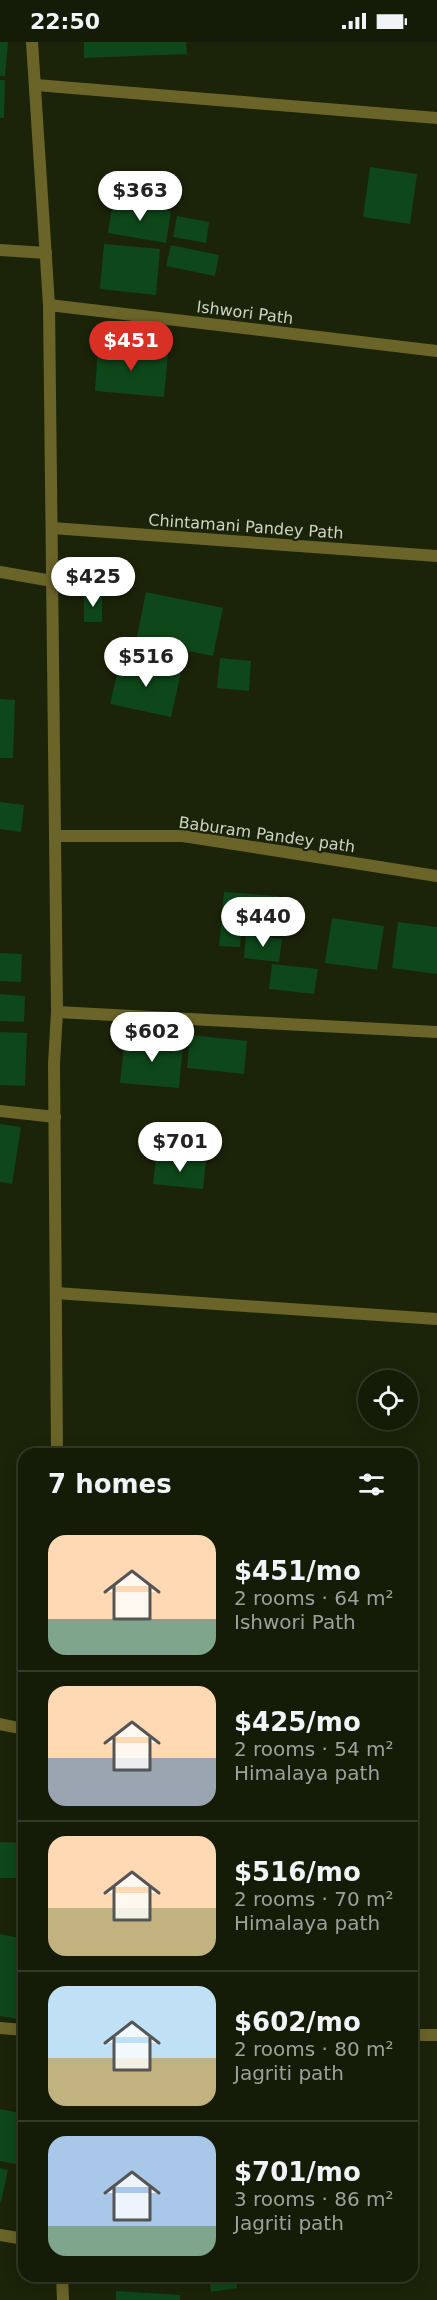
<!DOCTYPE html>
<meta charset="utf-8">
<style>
:root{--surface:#141b07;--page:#1d2411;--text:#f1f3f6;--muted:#9da19b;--line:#333928;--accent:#d93025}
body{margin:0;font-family:"DejaVu Sans",sans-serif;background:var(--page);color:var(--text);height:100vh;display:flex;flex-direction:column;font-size:22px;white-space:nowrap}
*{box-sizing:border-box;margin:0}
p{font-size:20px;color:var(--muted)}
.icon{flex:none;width:33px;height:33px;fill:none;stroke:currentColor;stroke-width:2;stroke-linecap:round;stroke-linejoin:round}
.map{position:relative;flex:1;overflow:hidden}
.sheet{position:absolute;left:18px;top:1406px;width:400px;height:834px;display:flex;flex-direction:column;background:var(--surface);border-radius:18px;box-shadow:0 3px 15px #0003,0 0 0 2px var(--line)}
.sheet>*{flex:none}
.fabs{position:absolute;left:358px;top:1328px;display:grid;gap:12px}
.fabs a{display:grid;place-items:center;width:60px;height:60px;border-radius:50%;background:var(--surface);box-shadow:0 3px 15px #0003,0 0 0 2px var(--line);font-size:30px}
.price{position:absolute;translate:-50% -51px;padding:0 14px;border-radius:21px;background:#fff;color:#222;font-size:20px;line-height:39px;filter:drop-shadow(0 2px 3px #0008)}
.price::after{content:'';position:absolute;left:50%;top:36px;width:18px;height:14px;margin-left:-9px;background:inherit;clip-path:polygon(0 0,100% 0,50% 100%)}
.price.current{background:var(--accent);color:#fff}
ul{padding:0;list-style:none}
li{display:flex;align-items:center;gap:18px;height:150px;padding:0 30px}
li+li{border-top:2px solid var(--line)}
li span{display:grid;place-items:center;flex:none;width:168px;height:120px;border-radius:18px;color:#555}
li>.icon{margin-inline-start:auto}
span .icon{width:72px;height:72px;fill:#fffc;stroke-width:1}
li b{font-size:26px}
h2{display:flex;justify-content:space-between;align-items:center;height:72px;padding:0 30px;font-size:26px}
.status{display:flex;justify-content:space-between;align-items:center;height:42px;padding:0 30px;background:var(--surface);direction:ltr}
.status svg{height:16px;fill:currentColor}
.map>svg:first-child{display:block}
.building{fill:#0e4719}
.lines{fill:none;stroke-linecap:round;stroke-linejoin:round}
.street{stroke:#6a6429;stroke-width:12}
.labels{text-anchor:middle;stroke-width:4.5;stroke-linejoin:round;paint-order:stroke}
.street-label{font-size:16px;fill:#cdd4c4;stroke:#1b2409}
</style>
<div class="status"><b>22:50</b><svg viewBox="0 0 49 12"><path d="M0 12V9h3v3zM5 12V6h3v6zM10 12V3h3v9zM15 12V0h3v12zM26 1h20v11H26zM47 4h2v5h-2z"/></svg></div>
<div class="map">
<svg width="437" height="2258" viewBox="0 0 437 2258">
<rect width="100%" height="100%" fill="#1b2409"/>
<g class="building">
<path d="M0,0h8l-3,34h-5z"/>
<path d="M84,0h102l1,12 -103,4z"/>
<path d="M0,38h5l-1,38h-4z"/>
<path d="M370,125l47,7 -7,50 -47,-7z"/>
<path d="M113,159l58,10 -5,32 -58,-10z"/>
<path d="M177,174l32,6 -3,21 -33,-6z"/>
<path d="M104,202l56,5 -4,46 -56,-6z"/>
<path d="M171,203l48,10 -4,21 -49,-10z"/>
<path d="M98,306l70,6 -4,43 -69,-6z"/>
<path d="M146,550l77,16 -10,48 -77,-15z"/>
<rect x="84" y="553" width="18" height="27"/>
<path d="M121,616l60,14 -10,45 -61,-13z"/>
<path d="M220,616l31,3 -2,30 -32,-3z"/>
<path d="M0,657l15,1 -2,58h-13z"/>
<path d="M0,760l24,3 -3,27 -21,-3z"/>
<path d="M224,850l55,4 -3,27 -34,-3 -2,27 -21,-1z"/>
<path d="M332,876l52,8 -7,44 -52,-7z"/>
<path d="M398,880l39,5v47l-45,-6z"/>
<path d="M246,893l36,4 -3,23 -35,-4z"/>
<path d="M0,911l22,1 -1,28 -21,-1z"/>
<path d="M272,922l46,5 -4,25 -45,-5z"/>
<path d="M0,952l25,2 -1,26 -24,-1z"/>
<path d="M0,990l27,1 -2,53 -25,-1z"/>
<path d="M190,993l57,6 -3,33 -57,-6z"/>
<path d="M125,996l58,6 -4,44 -59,-5z"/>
<path d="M159,1081l59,5 -3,26 -59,-4z"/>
<path d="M0,1082l21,3 -9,57 -12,-2z"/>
<path d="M156,1116l50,4 -3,27 -50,-5z"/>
<path d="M0,1800l24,1v35h-24z"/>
<path d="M0,1892l24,5v81l-24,-4z"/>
<path d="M0,2067l24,5 -8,50 -16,-3z"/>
<path d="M0,2126l8,2 -7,32h-1z"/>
<path d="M221,2234h15l1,12 -26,4 -2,-15z"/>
<path d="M116,2249l64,4v5h-64z"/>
</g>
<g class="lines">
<g class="street">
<path d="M32,0l17,263 8,707 -3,52 3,390"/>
<path d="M36,43l401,33"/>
<path d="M0,208l46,3"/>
<path d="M49,263l388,46"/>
<path d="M52,486l385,28"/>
<path d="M0,530l52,9"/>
<path d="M55,794h128l254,40"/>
<path d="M57,970l380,20"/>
<path d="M0,1069l55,6"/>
<path d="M56,1251l381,26"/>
<path d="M0,1682l24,5"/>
<path d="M0,1986l24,2"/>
<path d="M412,1993h25"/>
<path d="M0,2193l24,4"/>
<path d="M62,2234l1,24"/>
</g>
</g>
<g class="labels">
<g class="street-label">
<text transform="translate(245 270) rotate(7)" y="6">Ishwori Path</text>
<text transform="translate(246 484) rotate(4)" y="6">Chintamani Pandey Path</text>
<text transform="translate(267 792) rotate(8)" y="6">Baburam Pandey path</text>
</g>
</g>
</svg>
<div class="fabs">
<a><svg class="icon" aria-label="locate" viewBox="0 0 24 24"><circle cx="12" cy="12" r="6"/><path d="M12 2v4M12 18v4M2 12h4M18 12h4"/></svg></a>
</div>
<b class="price" style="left:140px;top:180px">$363</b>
<b class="price current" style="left:131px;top:330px">$451</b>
<b class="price" style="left:93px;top:566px">$425</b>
<b class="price" style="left:146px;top:646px">$516</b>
<b class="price" style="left:263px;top:906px">$440</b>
<b class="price" style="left:152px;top:1021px">$602</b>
<b class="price" style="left:180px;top:1131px">$701</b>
<section class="sheet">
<h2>7 homes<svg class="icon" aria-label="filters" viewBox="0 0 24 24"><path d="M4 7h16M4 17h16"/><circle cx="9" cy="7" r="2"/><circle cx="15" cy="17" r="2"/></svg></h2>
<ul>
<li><span style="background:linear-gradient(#ffd9b3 70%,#7fa58c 0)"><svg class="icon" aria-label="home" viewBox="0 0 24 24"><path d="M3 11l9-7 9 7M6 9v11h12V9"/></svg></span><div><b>$451/mo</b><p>2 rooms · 64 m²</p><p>Ishwori Path</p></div></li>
<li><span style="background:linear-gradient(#ffd9b3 60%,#9aa5b1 0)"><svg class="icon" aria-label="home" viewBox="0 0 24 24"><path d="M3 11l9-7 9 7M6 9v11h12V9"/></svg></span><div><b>$425/mo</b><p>2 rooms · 54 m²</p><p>Himalaya path</p></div></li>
<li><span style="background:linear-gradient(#ffd9b3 60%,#c2b280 0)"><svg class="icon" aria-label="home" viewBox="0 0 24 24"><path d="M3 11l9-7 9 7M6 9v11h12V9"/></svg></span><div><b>$516/mo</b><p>2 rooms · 70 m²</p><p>Himalaya path</p></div></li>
<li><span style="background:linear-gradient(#bfe0f5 60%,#c2b280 0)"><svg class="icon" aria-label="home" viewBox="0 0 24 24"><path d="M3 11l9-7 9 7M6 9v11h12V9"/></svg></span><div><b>$602/mo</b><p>2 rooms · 80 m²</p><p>Jagriti path</p></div></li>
<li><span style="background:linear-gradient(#a9c7e8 75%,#7fa58c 0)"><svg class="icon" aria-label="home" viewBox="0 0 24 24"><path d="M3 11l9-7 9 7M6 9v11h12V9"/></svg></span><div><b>$701/mo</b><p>3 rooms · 86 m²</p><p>Jagriti path</p></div></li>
</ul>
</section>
</div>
